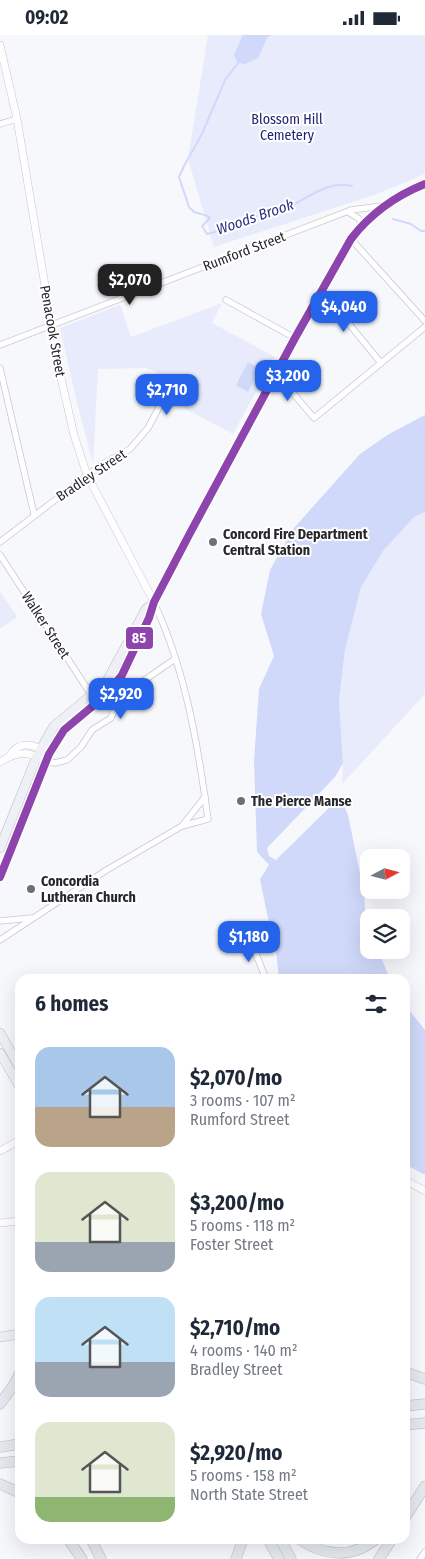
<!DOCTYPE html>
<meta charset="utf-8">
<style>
:root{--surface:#fff;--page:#f2f2f3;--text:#1f2937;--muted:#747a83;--accent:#2563eb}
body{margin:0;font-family:"Fira Sans Condensed",sans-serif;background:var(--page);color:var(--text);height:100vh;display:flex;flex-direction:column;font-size:19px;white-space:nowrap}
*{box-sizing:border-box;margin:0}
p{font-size:16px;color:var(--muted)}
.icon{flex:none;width:28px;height:28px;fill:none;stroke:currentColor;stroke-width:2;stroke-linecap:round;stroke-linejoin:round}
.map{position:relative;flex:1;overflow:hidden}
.sheet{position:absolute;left:15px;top:939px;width:395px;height:570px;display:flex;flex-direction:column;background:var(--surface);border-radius:15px;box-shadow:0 5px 20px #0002}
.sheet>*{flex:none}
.needle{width:32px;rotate:83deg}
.fabs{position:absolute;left:360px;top:814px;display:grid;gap:10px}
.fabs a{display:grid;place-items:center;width:50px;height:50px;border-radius:10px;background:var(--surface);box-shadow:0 5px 20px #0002;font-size:25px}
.price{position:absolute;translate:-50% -42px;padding:0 11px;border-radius:10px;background:var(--accent);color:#fff;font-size:16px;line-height:32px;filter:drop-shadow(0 1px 2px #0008)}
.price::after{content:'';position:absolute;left:50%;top:30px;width:15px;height:11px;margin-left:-8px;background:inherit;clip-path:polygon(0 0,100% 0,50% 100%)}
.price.on{background:#222;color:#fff}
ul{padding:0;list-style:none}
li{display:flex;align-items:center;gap:15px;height:125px;padding:0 20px}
li span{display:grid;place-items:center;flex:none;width:140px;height:100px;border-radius:15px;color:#555}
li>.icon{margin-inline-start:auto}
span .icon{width:60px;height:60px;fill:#fffc;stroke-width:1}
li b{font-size:21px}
h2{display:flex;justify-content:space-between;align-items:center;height:60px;padding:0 20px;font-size:21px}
.status{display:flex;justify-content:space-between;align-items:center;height:35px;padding:0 25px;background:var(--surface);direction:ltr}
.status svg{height:14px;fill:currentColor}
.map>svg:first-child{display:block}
.green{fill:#e7ebfb}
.water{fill:#d0d9fa}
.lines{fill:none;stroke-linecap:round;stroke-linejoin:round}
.stream{stroke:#d0d9fa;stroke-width:2}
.minor-casing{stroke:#c8c9cd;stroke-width:7}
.tertiary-casing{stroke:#c8c9cd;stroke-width:8}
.primary-casing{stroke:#b9bbc5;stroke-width:10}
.motorway-casing{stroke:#b9bbc5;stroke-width:11}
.minor{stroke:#fefeff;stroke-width:5.5}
.tertiary{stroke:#fefeff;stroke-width:7}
.primary{stroke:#eff0f6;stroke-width:9}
.motorway{stroke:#e6e8f0;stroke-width:10}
.bus-1-casing{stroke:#fff;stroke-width:11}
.bus-1{stroke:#8e44ad;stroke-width:8}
.poi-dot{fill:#6f7075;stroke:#fff;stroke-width:2}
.labels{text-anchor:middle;stroke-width:4;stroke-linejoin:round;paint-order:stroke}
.park-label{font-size:14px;fill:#202376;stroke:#fff}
.street-label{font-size:14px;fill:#26272c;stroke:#fff}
.poi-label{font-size:14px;font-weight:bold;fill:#26272c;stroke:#fff;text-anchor:start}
.water-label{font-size:15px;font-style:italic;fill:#292f83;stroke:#fff}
.line-badge{stroke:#fff;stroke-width:2}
.badge-label{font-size:14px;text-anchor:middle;font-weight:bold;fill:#fff}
</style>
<div class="status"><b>09:02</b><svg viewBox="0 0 49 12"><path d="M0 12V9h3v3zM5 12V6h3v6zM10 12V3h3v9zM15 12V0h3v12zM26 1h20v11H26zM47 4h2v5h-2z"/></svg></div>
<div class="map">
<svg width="425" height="1524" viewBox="0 0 425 1524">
<rect width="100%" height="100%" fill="#f7f8fc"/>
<g class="green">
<path d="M208,0h217v139l-48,20 -163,53 -26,-88z"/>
<path d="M222,268l-10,20 63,34 -42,77 -58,-31 -6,-12 5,-8 -22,-13 -7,-2 -47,1 -5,94 -15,-56 -18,-79 60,-23 11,32z"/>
<path d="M425,477v182l-83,90 1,-21 -4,-63 6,-50 16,-63 22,-36 31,-34z"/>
<path d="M0,556l17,26 -17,12z"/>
</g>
<g class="water">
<path d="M243,0h28l-4,3 -9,20 -13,6 -7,-1 -4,-8z"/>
<path d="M248,327l10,6 1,3 -11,21 -12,-7z"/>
<path d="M425,380v97l-11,5 -31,34 -22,36 -16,63 -6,50 4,63 -8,14 -68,71 2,8 7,4 60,-59 7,3 5,11 16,78 2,32 3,5v20h9l12,29h-111l-4,-38 -8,-27 -7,-35 9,-14 -12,-13 -3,-91 5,-72 15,-33 -13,-42 9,-44 23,-41 67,-75 29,-20z"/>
<path d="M405,970l20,25v145l-20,-11z"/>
</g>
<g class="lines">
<g class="stream">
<path d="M238,28l-13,17 -23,54 -18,32 -5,11 10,30 5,5 14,4 2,2 -8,8 5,8c15,-3 26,-11 40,-16 9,-4 21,-1 30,-5 24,-9 48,-34 75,-27"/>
<path d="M393,184l18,5 10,7h4"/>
</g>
<defs>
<g id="minor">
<path d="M0,89l17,-5"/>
<path d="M348,177l10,6 4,6"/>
<path d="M351,204l74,82"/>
<path d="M322,256l59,72"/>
<path d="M226,265l69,38"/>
<path d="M0,310l351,-135 31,-4"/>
<path d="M0,333l34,146"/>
<path d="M276,338l38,45 111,-91"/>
<path d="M0,507l101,-77 29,-16 18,-21 18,-34"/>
<path d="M0,520l92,141"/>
<path d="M154,568c32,68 44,143 54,216l-26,7"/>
<path d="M46,726l9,2 12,-3 14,-13 11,-17 19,-12 5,-13 14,-15 45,-31"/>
<path d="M0,886l31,-3"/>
<path d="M250,904l16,40"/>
<path d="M0,905l105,-69 77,-45 23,-29"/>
<path d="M420,1524l5,-7"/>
</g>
<g id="tertiary">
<path d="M0,10l17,74 42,250 15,66 13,40 67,127"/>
<path d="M9,722c10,-19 27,-12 40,-3"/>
<path d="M0,727c18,-11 28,-11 46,-1"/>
<path d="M0,1116l20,-11"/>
<path d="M405,1145l20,11"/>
<path d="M0,1188l20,-2"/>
</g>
<g id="primary">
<path d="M0,813l37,-92 17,-30 52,-43 40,-74 8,-6"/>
<path d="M0,842l49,-123 15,-24 42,-35 16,-20 27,-57 5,-16 35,-67 106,-197 56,-99c20,-26 44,-43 74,-55"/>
<path d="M0,998l20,35"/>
<path d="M0,1018l20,34"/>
<path d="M0,1302l20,-3"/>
</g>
<g id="motorway">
<path d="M405,1337l20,7"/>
<path d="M0,1369l13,-18 7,-13"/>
<path d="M405,1371l20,-2"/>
<path d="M405,1390l20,-2"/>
<path d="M0,1412l20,-3"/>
<path d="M0,1428l20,-2"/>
<path d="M0,1449l20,9"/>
<path d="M405,1483l20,-32"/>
<path d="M68,1504l14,20"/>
<path d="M91,1504l10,20"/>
<path d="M268,1504l11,20"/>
<path d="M280,1504l11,20"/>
<path d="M299,1504c25,17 53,20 77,0"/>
<path d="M236,1524l7,-20"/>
<path d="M379,1524l13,-20"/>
</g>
</defs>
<use href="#minor" class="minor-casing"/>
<use href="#tertiary" class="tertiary-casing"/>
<use href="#primary" class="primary-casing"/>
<use href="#motorway" class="motorway-casing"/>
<use href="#minor" class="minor"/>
<use href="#tertiary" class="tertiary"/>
<use href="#primary" class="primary"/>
<use href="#motorway" class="motorway"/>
<defs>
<path id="bus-1" d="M0,842l49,-123 15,-24 42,-35 16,-20 27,-57 5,-16 35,-67 106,-197 56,-99c20,-26 44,-43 74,-55"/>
</defs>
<use href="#bus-1" class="bus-1-casing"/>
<use href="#bus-1" class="bus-1"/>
</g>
<g class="poi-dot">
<circle cx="213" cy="507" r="5"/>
<circle cx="241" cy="766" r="5"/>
<circle cx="31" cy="854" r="5"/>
</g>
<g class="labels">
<g class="park-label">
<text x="287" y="89">Blossom Hill<tspan x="287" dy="16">Cemetery</tspan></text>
</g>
<g class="street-label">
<text transform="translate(244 216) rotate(-21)" y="5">Rumford Street</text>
<text transform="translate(53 296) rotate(80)" y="5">Penacook Street</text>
<text transform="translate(91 440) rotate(-34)" y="5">Bradley Street</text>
<text transform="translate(46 590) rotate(57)" y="5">Walker Street</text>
</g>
<g class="poi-label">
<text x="223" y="504">Concord Fire Department<tspan x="223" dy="16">Central Station</tspan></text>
<text x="251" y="771">The Pierce Manse</text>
<text x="41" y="851">Concordia<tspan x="41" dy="16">Lutheran Church</tspan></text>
</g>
<g class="water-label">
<text transform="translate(255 182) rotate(-19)" y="5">Woods Brook</text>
</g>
</g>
<rect class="line-badge" x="125" y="591" width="29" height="24" rx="5" fill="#8e44ad"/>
<g class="badge-label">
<text x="139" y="608">85</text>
</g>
</svg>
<div class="fabs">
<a><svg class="needle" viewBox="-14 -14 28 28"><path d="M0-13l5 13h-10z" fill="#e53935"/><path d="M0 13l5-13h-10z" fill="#747a83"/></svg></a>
<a><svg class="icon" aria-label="layers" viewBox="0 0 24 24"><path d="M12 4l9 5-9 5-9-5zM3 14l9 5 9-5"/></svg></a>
</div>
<b class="price on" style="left:130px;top:271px">$2,070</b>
<b class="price" style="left:344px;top:298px">$4,040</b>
<b class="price" style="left:288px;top:367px">$3,200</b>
<b class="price" style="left:167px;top:381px">$2,710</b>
<b class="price" style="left:121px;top:685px">$2,920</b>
<b class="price" style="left:249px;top:928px">$1,180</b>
<section class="sheet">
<h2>6 homes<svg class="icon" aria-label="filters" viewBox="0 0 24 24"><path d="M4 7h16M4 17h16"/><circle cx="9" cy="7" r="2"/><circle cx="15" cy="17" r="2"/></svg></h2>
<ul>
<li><span style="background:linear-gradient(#a9c7e8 60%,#b9a48a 0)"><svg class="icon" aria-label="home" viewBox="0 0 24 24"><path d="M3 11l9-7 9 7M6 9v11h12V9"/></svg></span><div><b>$2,070/mo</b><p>3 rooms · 107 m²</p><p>Rumford Street</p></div></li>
<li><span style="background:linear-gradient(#dfe7d0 70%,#9aa5b1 0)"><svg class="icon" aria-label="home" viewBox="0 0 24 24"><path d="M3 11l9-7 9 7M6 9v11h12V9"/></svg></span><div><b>$3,200/mo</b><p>5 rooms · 118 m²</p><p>Foster Street</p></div></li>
<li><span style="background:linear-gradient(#bfe0f5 65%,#9aa5b1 0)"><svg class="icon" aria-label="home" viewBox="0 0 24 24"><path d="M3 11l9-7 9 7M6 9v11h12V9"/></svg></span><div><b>$2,710/mo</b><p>4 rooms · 140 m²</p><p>Bradley Street</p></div></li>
<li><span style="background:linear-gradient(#dfe7d0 75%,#8fb573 0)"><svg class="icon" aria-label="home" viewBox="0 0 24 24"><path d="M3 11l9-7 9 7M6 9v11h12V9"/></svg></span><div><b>$2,920/mo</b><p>5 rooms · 158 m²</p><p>North State Street</p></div></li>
</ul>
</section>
</div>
